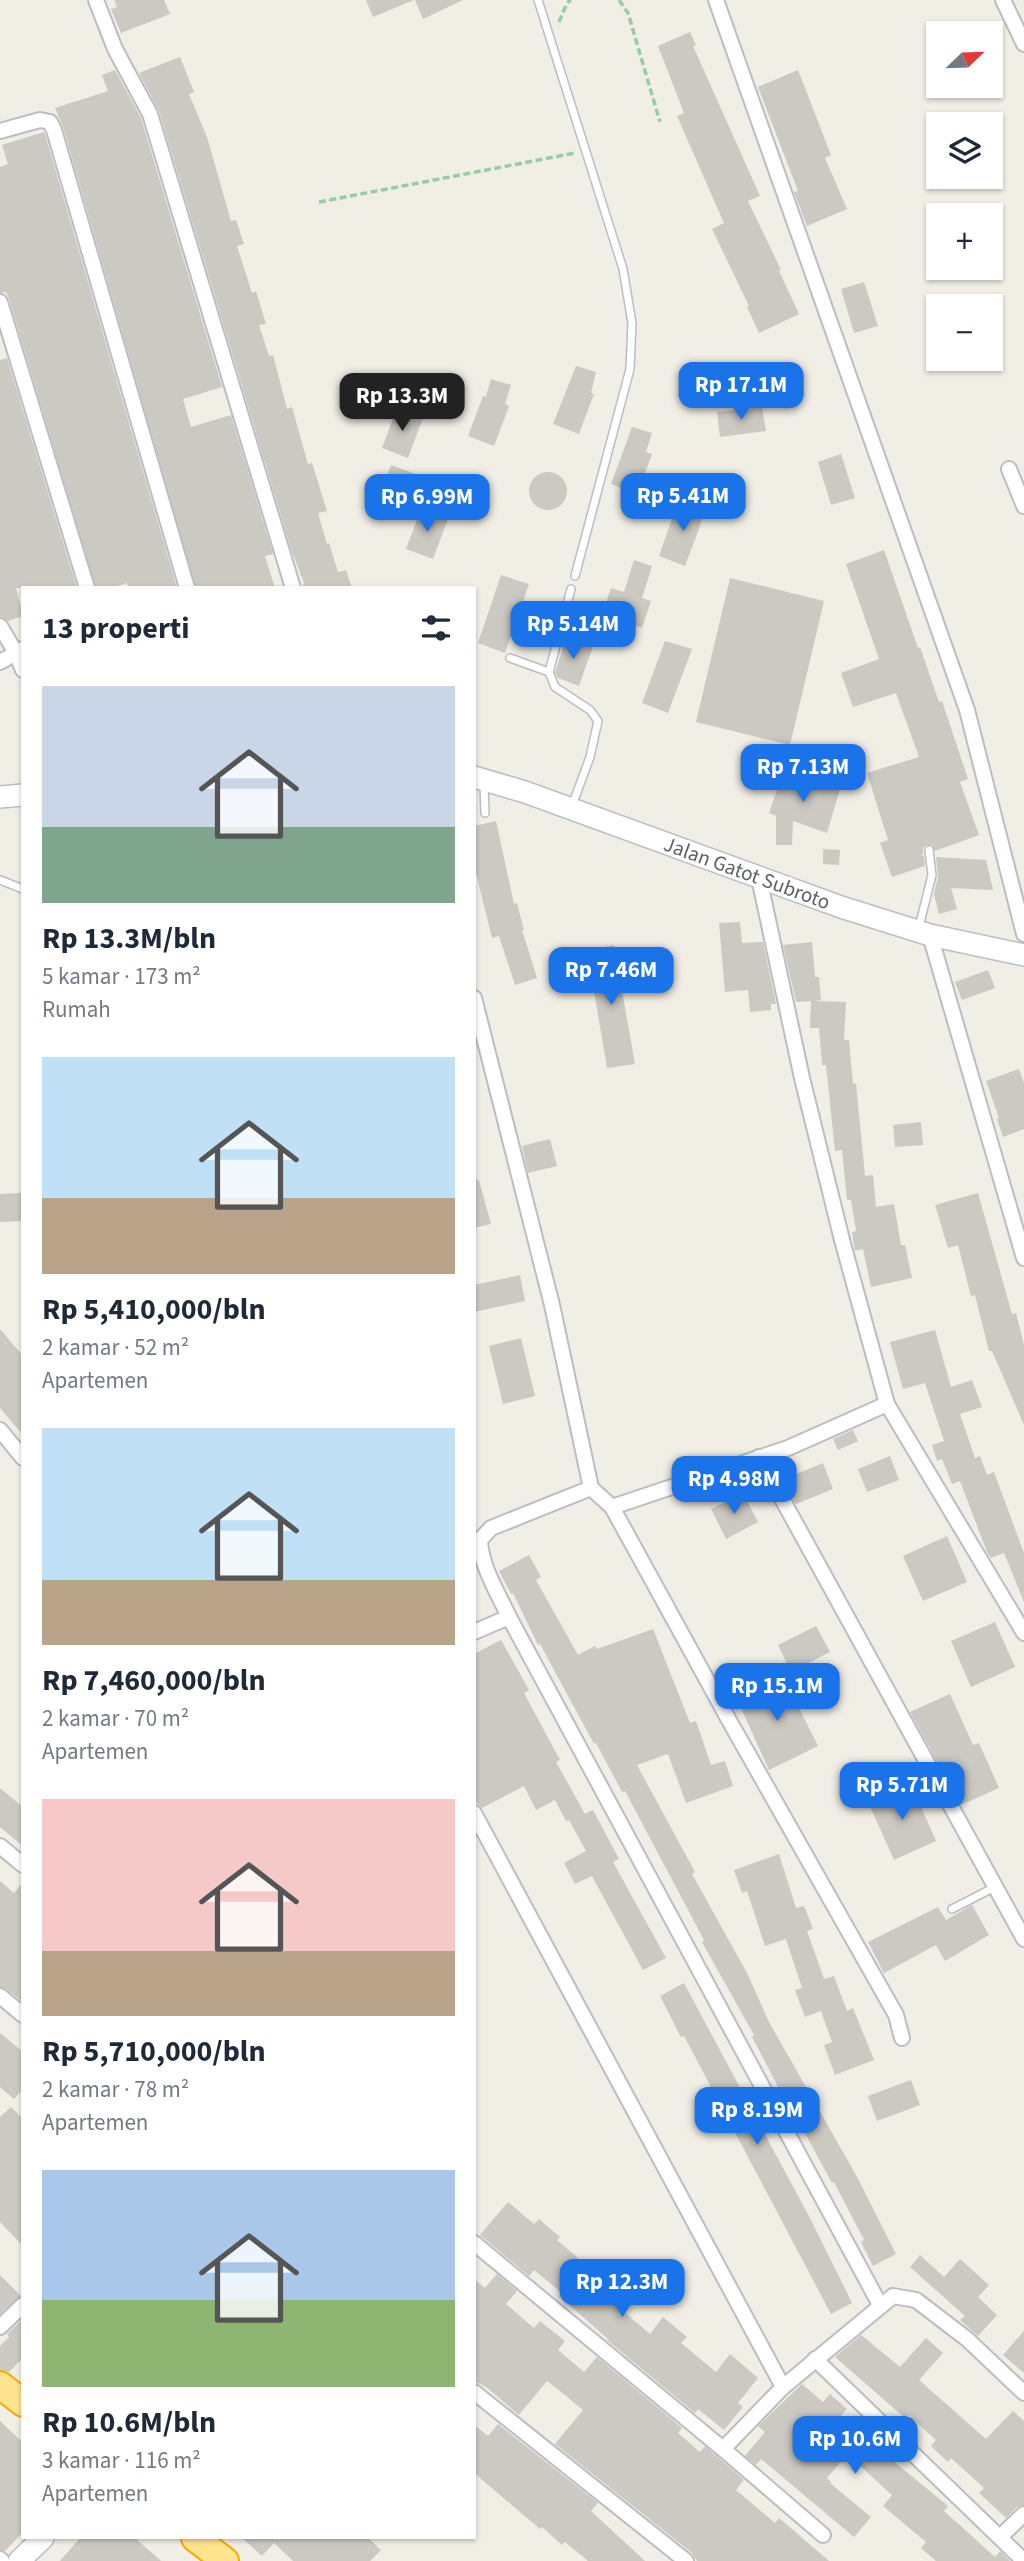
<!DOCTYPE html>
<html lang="id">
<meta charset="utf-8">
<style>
:root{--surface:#fff;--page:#f2f2f3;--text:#1f2937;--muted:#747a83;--accent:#1a73e8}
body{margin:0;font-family:"Source Sans 3",sans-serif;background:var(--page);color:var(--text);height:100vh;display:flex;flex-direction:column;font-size:26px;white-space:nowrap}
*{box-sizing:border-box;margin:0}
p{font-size:23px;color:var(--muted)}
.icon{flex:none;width:38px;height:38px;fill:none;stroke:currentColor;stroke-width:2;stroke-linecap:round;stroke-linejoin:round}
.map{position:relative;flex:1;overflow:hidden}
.details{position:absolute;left:21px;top:586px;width:455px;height:1953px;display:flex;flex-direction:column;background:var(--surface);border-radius:0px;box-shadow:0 2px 5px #0004}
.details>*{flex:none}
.needle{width:46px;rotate:67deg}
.fabs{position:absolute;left:926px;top:21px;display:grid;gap:14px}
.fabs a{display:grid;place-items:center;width:77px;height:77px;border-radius:0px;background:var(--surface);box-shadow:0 2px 5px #0004;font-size:35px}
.price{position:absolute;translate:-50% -60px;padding:0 16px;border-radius:14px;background:var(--accent);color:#fff;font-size:23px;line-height:46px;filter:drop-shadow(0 2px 4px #0008)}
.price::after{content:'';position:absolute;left:50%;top:42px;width:21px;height:16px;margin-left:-10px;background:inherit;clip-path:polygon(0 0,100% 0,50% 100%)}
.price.active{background:#222;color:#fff}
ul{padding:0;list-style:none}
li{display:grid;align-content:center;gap:14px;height:371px;padding:0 21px}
li span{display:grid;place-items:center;height:217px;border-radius:0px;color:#555}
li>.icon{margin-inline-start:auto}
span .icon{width:126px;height:126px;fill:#fffc;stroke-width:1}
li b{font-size:30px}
h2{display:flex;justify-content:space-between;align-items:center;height:84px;padding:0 21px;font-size:30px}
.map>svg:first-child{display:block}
.building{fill:#ccc8c2}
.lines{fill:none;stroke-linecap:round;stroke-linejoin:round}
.lane-casing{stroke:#babdc2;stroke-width:10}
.street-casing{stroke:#babdc2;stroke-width:18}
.secondary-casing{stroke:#babec4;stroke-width:24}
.highway-casing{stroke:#f6aa00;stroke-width:30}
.path{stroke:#97cca7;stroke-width:3.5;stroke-dasharray:7 3.5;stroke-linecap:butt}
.lane{stroke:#fff;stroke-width:7}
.street{stroke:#fff;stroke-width:14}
.secondary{stroke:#fff;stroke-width:21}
.highway{stroke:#ffe38e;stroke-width:26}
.labels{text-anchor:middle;stroke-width:6;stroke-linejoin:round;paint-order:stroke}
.street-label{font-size:21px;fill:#5d6167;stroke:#fff}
</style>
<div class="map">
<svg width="1024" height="2561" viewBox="0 0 1024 2561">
<rect width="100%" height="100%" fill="#f1eee5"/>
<g class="building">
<path d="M114,0h50l6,14 -49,19 -10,-24 6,-2z"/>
<path d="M366,0h48l-41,17z"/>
<path d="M415,0h48l-40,19z"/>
<path d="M690,32l6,13 -3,1 67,150 -12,5 33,69 -2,1 20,43 -40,19 -12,-26 2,-1 -37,-77 12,-6 -47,-107 7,-3 -26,-67z"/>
<path d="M180,57l14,35 -5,2 18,43 24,84 5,-1 8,24 -7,2 15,47 4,-2 10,33 -7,1 10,31 4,-1 14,54 5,-2 16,57 4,-1 15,48 -9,2 9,31 2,-1 9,29 8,-2 6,18h-50l2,-5 -13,-34 -132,-438 -20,-38z"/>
<path d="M115,70l26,48 81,269 -39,12 8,28 40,-12 42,139 -8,2 10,32h-79l-133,-461 -8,-19 53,-17 -6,-16z"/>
<path d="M798,70l33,85 -6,3 22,51 -40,17 -13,-34 4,-1 -40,-104z"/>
<path d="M44,132l1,2 132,454h-48l-2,-5 -16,5h-15l-87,-289 -3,-7 -6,1v-126l8,-3 -6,-19z"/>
<path d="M864,282l14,44 -24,7 -13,-44z"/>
<path d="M7,358l70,230h-61l7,28 -15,5 -8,-5v-256z"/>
<path d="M576,366l20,6 -5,21 3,1 -15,40 -26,-10z"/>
<path d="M491,379l20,6 -6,19 4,2 -15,40 -26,-10 15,-40 3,1z"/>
<path d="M762,407l4,24 -46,6 -3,-25z"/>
<path d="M397,408l26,10 -15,40 -26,-10z"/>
<path d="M632,427l20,6 -6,19 6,2 -15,40 -26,-10z"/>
<path d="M841,454l14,44 -24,7 -13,-43z"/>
<path d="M391,465l27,10 -15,40 -26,-11z"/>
<circle cx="548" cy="491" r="19"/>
<path d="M685,498l20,6 -5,22 -15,40 -26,-10 14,-40 5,2z"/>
<path d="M421,509l27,10 -15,40 -27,-10z"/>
<path d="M884,550l34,98 2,-1 19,55 3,-1 26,78 -8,3 19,53 -44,16 -3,-6h-6l-3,3v7l-3,1h4l1,10 -33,11 -12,-34 8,-3 -21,-67 52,-16 -23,-64 -43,14 -12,-34 38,-14 -33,-95z"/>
<path d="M634,560l18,6 -10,32 9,3 -9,27 -40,-14 9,-26 13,4z"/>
<path d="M501,575l28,9 -24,69 -27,-10z"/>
<path d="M730,578l94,23 -34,144 -94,-23z"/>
<path d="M567,636l26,10 -14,40 -21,-8 -3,-6z"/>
<path d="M665,641l27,8 -24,64 -26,-10z"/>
<path d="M785,766l56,20 -14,47 -34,-12 -1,24h-16v-29l-7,-3z"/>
<path d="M496,821l18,83 3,-1 7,27h-2l15,48 -22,7 -16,-49 -7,2 -18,-73v-39z"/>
<path d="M823,849l17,1 -1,15 -16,-1z"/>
<path d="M936,857l50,3 7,30 -42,-2 6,21 -18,5 -5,-20 4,-18z"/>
<path d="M740,922l2,21 21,-1 13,62h-5v6l-21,2 -2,-22 -23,2 -6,-69z"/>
<path d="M812,942l3,35h4l2,23 -7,1 32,1 -2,38h5l4,44 3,-1 9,93 8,-1 3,32 18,-3 7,41h4l7,33 -41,9 -8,-38 -8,2 -3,-19 4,-1 -5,-31h-4l-5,-50 -7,1 -9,-86h-4l-3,-37h-9l1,-27 -15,1 -13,-57z"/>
<path d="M614,945l21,119 -28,4 -20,-118z"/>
<path d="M988,970l7,18 -33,12 -7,-18z"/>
<path d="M1019,1069l5,14v46l-21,8 -6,-18 2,-1 -13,-37z"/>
<path d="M921,1122l2,23 -28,2 -2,-22z"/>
<path d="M550,1139l7,27 -29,7 -6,-27z"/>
<path d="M474,1180h5l12,44 -17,4z"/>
<path d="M23,1193v28l-23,1v-28z"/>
<path d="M978,1193l34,121 4,-1 8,32v80l-32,-74h-3l-14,-56 -4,1 -13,-51 -10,3 -13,-43z"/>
<path d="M520,1275l5,26 -51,11v-27z"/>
<path d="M0,1329l23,27v79l-23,-27z"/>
<path d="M935,1330l16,57 21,-7 10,27 -22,7 15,44 5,-2 7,19 7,-3 30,81v49l-20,-49 -13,5 -4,-6 -27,-71 -8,3 -10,-25 -5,2 -5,-16 12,-4 -19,-58 -22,6 -13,-47z"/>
<path d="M521,1338l14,58 -32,8 -14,-58z"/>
<path d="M853,1430l5,11 -20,9 -5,-11z"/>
<path d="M890,1456l9,24 -32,12 -9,-23z"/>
<path d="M823,1463l10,26 -37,15 -14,-24z"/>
<path d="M743,1493l15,29 -32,17 -15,-30z"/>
<path d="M947,1536l20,46 -44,19 -20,-45z"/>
<path d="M529,1555l12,22 -5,3 42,75 17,-9 2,3 56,-20 37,94 6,-2 15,44 14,-4 8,25 -47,17 -18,-49 -31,11 58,107 -3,2 55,99 22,49 87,153 40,79 -23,12 -12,-24 3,-2 -30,-58 -2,1 -27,-50 -2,1 -51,-97 2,-2 -52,-93 2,-2 -79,-149 -3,1 -26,-49 -2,1 -54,-100 -2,1 -25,-52 -2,1 -12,-23z"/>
<path d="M995,1622l20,45 -44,20 -20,-46z"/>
<path d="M816,1626l14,26 -39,20 -13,-27z"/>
<path d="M501,1640l28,50 -5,3 36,67 -4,2 29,52 8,-4 26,49 -6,3 53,96 -23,12 -51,-94 -17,8 -11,-21 22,-12 -17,-31 -3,1 -11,-21 -19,10 -12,-24 -42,22 -8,-8v-146z"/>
<path d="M783,1676l35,70 -49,24 -32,-71z"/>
<path d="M950,1694l23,51 6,-2 20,45 -38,17 -51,-93z"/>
<path d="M911,1784l25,57 -42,19 -26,-58z"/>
<path d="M0,1788l23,19v39l-23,-19z"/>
<path d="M779,1854l17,54 8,-2 9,23 -6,2 17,48 10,-3 13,35 6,-3 21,52 -39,15 -11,-30 8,-3 -11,-31 -16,6 -10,-27 7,-2 -16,-49 -21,7 -18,-55 -5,2 -8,-23z"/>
<path d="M0,1881l14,12 9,-11v120l-17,-13 -6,-2z"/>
<path d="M972,1905l17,30 -44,26 -9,-16 -52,28 -16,-31 70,-35 8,13z"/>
<path d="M684,1983l129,241 39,79 -21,11 -147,-278 -3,1 -21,-41z"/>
<path d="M0,2033l23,19v37l-9,10 -14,-12z"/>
<path d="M911,2080l9,25 -43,16 -9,-25z"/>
<path d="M11,2107l12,12v127l-23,-24v-105z"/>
<path d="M508,2202l26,22 5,-5 21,18 -3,3 28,24 4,-4 46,39 -11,13 26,22 13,-17 24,20 -6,6 35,29 14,-18 28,24 -20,25 5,4 -19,23 -26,-21 -3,4 -88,-73 1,-1 -49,-43 3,-3 -28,-23 -5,6 -49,-41z"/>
<path d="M920,2255l24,22 16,-18 29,26 -11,12 19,18 -19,21 -18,-16 5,-4 -55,-49z"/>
<path d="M497,2274l20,17 -11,13 28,24 6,-7 25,20 -7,9 26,22 13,-15 85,71 -4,5 22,19 5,-6 39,34 -8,10 39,33 4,-5 50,43h-132l-5,-8 -137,-109 28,-34 -28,-23 -8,-6 -28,34 -33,-28 -12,-6v-102l11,9z"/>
<path d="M0,2275l21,21 -21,18z"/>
<path d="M23,2319v39l-14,14 -9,-2v-24l9,-9 -2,-3z"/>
<path d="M1024,2331v42l-21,-18z"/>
<path d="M861,2335l39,32 26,-29 17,15 -24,27 67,59 27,-28 11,10v84l-7,2 -11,11 -27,-25 5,-5 -33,-30 -3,4 -17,-16 5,-6 -28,-25 -3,3 -70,-61z"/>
<path d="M802,2384l21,18 7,-8 17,15 -11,12 24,20 4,-4 84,69 -4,5 51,46 5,-6 10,10h-74l-15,-13 5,-6 -43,-36 9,-11 -45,-41 -20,24 4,4 -1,1 41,34 -17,20 -93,-78 -5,6 -11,-9 20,-24 -7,-6z"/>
<path d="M0,2421l23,22v89l-18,19 -5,-1z"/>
<path d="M498,2424l100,79 -7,8 54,50h-57l-23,-19 -3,3 -20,-18 -2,2 -66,-56v-48l14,11z"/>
<path d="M80,2538h55l26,23h-101z"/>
<path d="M242,2538h126l13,12 -11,11h-77l-19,-18 -12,13z"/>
</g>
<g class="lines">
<defs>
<g id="lane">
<path d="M538,0l85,269 9,54 -2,46 -55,207"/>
<path d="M571,589l-22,83 6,15 35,23 8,11 -8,36 -18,49"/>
<path d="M510,658l39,14"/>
<path d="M484,784l1,29"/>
<path d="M0,880l23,9"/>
<path d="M919,927l13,-52 -3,-25"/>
<path d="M952,1909l43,-22"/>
</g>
<g id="street">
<path d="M96,0l19,49 35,65 143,474"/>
<path d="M716,0l251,710 57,224"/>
<path d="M1003,0l21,44"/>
<path d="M0,131l40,-11 10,2 4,8 133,458"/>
<path d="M0,302l87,286"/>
<path d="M1009,469l15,37"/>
<path d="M0,626l16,27 7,17"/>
<path d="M0,662l23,-13"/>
<path d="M759,878l43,200 40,162 45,164 137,229"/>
<path d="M930,935l94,323"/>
<path d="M474,998l78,307 39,183 21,19 118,215 166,293 6,23"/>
<path d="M0,1430l23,28"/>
<path d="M759,1457l265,482"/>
<path d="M591,1488l-100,40 -11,12c1,27 18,53 29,77l371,688"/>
<path d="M612,1507l176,-59 99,-44"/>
<path d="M474,1632l35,-15"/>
<path d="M474,1813l309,574"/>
<path d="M0,1846l23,19"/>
<path d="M0,1996l23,19"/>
<path d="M474,2243l249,206 100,86"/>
<path d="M0,2327l23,-22"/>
<path d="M815,2359l209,202"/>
<path d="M474,2392l212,169"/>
<path d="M723,2449l60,-62 110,-91 23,4 51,39 57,54"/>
<path d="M1000,2537l24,-23"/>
<path d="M0,2559l2,2"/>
</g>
<g id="secondary">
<path d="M474,777l51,15 316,115 89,28 94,20"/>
<path d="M0,797l23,-2"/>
<path d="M19,2561l24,-23"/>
</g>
<g id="highway">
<path d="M0,2385l23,18"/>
<path d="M195,2538l30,23"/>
</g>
</defs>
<use href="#lane" class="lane-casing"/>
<use href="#street" class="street-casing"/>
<use href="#secondary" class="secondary-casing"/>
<use href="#highway" class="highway-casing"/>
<g class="path">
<path d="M619,0l9,13 32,109"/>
<path d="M559,22l8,-19 4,-3"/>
<path d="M319,202l256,-49"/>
</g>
<use href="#lane" class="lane"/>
<use href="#street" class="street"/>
<use href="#secondary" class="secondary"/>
<use href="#highway" class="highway"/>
</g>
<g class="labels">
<g class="street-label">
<text transform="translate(747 873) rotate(20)" y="7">Jalan Gatot Subroto</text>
</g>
</g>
</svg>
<div class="fabs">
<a><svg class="needle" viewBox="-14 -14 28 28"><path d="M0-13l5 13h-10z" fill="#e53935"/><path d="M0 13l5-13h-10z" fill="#747a83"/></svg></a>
<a><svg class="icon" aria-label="layers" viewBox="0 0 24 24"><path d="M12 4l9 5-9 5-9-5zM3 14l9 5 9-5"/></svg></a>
<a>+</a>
<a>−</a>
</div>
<b class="price" style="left:741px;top:422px">Rp 17.1M</b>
<b class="price active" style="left:402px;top:433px">Rp 13.3M</b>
<b class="price" style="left:683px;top:533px">Rp 5.41M</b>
<b class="price" style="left:427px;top:534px">Rp 6.99M</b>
<b class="price" style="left:573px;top:661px">Rp 5.14M</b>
<b class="price" style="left:803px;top:804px">Rp 7.13M</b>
<b class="price" style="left:611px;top:1007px">Rp 7.46M</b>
<b class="price" style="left:734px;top:1516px">Rp 4.98M</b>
<b class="price" style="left:777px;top:1723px">Rp 15.1M</b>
<b class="price" style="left:902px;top:1822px">Rp 5.71M</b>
<b class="price" style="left:757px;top:2147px">Rp 8.19M</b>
<b class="price" style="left:622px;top:2319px">Rp 12.3M</b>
<b class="price" style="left:855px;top:2476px">Rp 10.6M</b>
<section class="details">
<h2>13 properti<svg class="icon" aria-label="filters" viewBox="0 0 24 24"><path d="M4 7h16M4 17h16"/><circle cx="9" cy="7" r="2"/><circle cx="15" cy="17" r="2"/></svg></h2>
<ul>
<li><span style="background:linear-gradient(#c9d6e8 65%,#7fa58c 0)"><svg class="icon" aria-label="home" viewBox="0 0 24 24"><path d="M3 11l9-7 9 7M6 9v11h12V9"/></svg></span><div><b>Rp 13.3M/bln</b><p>5 kamar · 173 m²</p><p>Rumah</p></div></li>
<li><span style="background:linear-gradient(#bfe0f5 65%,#b9a48a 0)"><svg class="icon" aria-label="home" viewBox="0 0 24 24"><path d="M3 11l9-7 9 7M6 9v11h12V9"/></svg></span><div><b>Rp 5,410,000/bln</b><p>2 kamar · 52 m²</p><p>Apartemen</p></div></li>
<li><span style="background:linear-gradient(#bfe0f5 70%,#b9a48a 0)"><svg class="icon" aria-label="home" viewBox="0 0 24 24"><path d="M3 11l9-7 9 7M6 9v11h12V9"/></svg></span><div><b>Rp 7,460,000/bln</b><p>2 kamar · 70 m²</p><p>Apartemen</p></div></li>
<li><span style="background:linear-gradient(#f6c9c9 70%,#b9a48a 0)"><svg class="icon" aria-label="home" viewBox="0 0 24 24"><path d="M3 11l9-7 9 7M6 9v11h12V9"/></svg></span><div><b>Rp 5,710,000/bln</b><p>2 kamar · 78 m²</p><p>Apartemen</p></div></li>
<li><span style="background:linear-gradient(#a9c7e8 60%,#8fb573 0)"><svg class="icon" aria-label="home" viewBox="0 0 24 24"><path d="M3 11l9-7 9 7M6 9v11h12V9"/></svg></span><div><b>Rp 10.6M/bln</b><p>3 kamar · 116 m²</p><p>Apartemen</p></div></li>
</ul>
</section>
</div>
